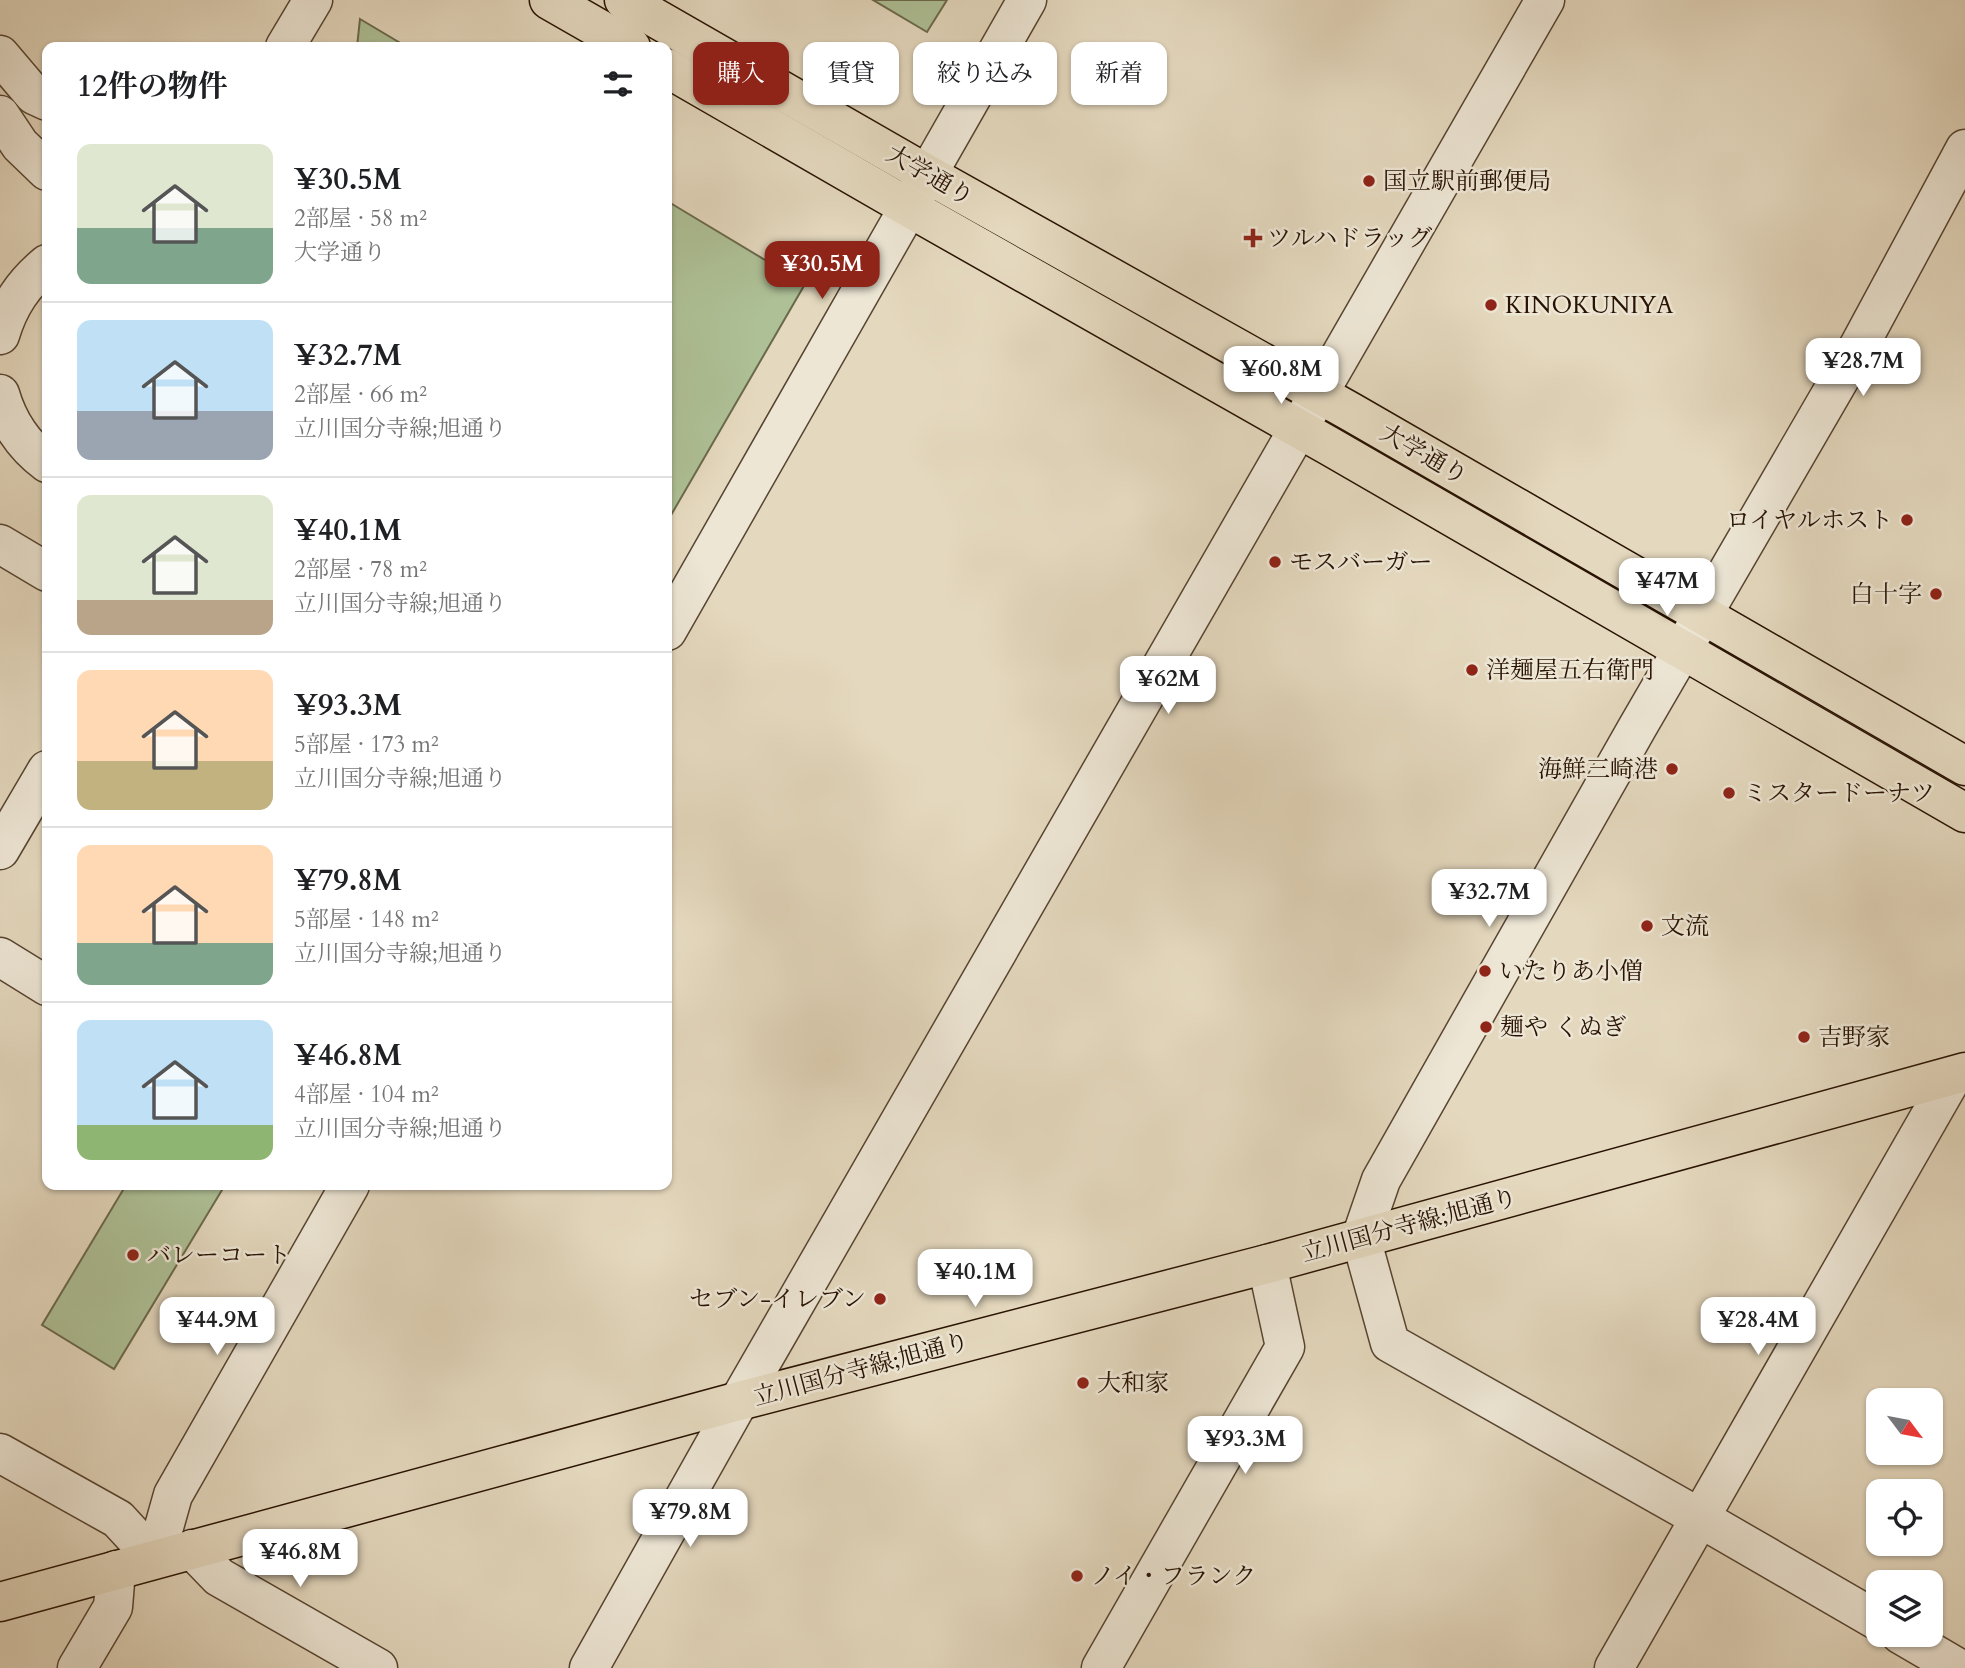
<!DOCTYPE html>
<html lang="ja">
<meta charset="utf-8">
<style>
:root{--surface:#fff;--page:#f6f6f6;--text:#202124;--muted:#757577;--line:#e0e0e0;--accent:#8f2418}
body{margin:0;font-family:Cardo,"Noto Serif JP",serif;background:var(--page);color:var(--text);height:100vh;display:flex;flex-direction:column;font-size:26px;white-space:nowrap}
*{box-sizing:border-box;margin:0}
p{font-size:23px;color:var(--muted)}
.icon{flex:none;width:38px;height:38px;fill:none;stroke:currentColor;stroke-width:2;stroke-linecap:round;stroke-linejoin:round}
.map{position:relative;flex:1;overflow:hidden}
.details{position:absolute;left:42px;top:42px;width:630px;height:1148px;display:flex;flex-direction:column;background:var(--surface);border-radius:14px;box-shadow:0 2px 5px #0004}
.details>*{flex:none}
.top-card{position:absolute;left:693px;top:42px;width:665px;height:63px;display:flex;gap:14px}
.needle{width:46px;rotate:122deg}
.tools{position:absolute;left:1866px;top:1388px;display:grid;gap:14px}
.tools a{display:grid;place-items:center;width:77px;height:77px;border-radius:14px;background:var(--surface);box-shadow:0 2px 5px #0004;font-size:35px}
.price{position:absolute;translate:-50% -60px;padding:0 16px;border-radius:14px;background:#fff;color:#222;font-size:23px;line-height:46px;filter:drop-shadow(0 2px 4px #0008)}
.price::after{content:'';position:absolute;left:50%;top:42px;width:21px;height:16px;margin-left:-10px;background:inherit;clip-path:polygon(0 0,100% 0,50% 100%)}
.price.on{background:var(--accent);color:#fff}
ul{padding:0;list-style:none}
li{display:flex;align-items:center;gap:21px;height:175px;padding:0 35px}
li+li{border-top:2px solid var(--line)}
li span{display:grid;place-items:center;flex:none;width:196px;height:140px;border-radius:14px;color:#555}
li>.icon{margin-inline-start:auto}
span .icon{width:84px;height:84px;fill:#fffc;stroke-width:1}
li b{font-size:30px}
h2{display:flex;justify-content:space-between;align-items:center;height:84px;padding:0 35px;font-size:30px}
.pill{padding:0 24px;border-radius:14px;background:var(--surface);box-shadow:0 2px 5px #0004;font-size:24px;line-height:63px}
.pill.on{background:var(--accent);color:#fff}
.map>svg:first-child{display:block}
.green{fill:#aec096;stroke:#6b694c;stroke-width:2}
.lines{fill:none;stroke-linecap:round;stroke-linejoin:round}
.minor-casing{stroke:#574431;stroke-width:41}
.major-casing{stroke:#281202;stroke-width:41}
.minor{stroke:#ede6d5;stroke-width:38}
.major{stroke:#e4d8be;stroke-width:38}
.poi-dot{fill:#8f2418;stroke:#ede6d5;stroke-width:2.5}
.labels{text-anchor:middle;stroke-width:5;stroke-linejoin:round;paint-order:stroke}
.street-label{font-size:24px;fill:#281202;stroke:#ede6d5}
.poi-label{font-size:24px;fill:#281202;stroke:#ede6d5;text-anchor:start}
</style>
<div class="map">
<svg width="1965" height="1668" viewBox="0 0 1965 1668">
<rect width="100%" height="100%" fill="#e4d8be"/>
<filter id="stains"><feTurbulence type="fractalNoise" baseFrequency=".00286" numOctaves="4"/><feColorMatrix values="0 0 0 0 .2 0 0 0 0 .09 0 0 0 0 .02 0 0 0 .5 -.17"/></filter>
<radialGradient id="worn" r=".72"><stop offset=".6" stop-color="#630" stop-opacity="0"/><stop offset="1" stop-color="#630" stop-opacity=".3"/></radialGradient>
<g class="green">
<path d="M873,0h74l-20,32z"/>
<path d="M360,19l47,28h-50z"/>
<path d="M667,201l138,83 -138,238z"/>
<path d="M126,1185h99l-111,184 -72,-44z"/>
</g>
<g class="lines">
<defs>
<g id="minor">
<path d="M285,47l28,-47"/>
<path d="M0,55l34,40 13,6"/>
<path d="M0,115l20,30 27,26"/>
<path d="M0,335c9,-30 23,-51 47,-71"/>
<path d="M0,394c8,28 24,52 47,69"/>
<path d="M0,544l47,28"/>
<path d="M667,631l360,-631"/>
<path d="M0,850l47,-80"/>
<path d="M0,957l47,29"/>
<path d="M0,1453l118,66 37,40"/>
<path d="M192,1549l27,28 159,91"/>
<path d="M155,1559l18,-64 177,-310"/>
<path d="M1878,1621l-178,-103 -310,-175 -29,-105 20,-58 256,-452 223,-384 105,-195"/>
<path d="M1900,1634l58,34"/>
<path d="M77,1668l36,-61 3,-37"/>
<path d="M589,1668l150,-267 806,-1401"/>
<path d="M1101,1668l184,-321 -18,-83"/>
<path d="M1614,1668l339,-592"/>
</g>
<g id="major">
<path d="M549,0l82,47"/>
<path d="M624,0l303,174 424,238 614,354"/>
<path d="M667,68l241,139 423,240 634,366"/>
<path d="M0,1602l739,-201 528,-137 698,-192"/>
</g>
</defs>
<use href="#minor" class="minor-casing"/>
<use href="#major" class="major-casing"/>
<use href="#minor" class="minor"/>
<use href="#major" class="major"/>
</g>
<g class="poi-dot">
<circle cx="1369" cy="181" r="7"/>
<path d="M1249.5 227.5h7v7h7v7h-7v7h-7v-7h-7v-7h7z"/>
<circle cx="1491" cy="305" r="7"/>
<circle cx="1907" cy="520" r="7"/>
<circle cx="1275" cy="562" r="7"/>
<circle cx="1936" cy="594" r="7"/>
<circle cx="1472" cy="670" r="7"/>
<circle cx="1672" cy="769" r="7"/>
<circle cx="1729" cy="793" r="7"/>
<circle cx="1647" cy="926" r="7"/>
<circle cx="1485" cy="971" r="7"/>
<circle cx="1486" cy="1027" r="7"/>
<circle cx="1804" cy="1037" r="7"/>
<circle cx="133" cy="1255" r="7"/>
<circle cx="880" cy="1299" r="7"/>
<circle cx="1083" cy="1383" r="7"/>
<circle cx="1077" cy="1576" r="7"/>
</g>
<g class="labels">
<g class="street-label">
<text transform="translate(930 175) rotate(30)" y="8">大学通り</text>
<text transform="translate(1424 454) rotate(30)" y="8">大学通り</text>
<text transform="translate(1409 1225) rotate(-15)" y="8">立川国分寺線;旭通り</text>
<text transform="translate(861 1369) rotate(-15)" y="8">立川国分寺線;旭通り</text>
</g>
<g class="poi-label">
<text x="1383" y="189">国立駅前郵便局</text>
<text x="1267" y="246">ツルハドラッグ</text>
<text x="1505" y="313">KINOKUNIYA</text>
<text x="1893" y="528" text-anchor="end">ロイヤルホスト</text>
<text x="1289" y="570">モスバーガー</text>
<text x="1922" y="602" text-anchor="end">白十字</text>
<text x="1486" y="678">洋麺屋五右衛門</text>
<text x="1658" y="777" text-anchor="end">海鮮三崎港</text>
<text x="1743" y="801">ミスタードーナツ</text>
<text x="1661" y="934">文流</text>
<text x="1499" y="979">いたりあ小僧</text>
<text x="1500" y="1035">麺や くぬぎ</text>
<text x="1818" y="1045">吉野家</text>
<text x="147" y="1263">バレーコート</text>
<text x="866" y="1307" text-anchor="end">セブン-イレブン</text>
<text x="1097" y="1391">大和家</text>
<text x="1091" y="1584">ノイ・フランク</text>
</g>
</g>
<rect width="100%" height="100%" filter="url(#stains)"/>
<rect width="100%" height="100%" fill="url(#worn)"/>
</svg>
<div class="tools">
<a><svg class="needle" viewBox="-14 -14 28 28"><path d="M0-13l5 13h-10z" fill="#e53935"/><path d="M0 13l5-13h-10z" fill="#757577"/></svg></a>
<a><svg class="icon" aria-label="locate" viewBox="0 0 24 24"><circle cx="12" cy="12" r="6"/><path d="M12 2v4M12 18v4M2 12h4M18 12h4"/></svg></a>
<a><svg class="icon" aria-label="layers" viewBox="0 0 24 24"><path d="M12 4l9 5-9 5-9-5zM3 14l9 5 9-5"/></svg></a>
</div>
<b class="price on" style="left:822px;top:301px">¥30.5M</b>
<b class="price" style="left:1863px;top:398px">¥28.7M</b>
<b class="price" style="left:1281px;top:406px">¥60.8M</b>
<b class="price" style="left:1667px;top:618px">¥47M</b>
<b class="price" style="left:1168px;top:716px">¥62M</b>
<b class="price" style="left:1489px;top:929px">¥32.7M</b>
<b class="price" style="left:975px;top:1309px">¥40.1M</b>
<b class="price" style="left:217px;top:1357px">¥44.9M</b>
<b class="price" style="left:1758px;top:1357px">¥28.4M</b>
<b class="price" style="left:1245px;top:1476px">¥93.3M</b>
<b class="price" style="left:690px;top:1549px">¥79.8M</b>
<b class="price" style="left:300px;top:1589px">¥46.8M</b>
<div class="top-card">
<a class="pill on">購入</a>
<a class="pill">賃貸</a>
<a class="pill">絞り込み</a>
<a class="pill">新着</a>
</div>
<section class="details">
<h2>12件の物件<svg class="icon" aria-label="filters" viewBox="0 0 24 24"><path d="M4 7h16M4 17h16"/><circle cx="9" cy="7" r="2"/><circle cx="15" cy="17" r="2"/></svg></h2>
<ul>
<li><span style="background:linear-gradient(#dfe7d0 60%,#7fa58c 0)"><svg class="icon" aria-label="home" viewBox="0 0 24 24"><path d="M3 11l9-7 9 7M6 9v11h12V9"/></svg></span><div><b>¥30.5M</b><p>2部屋 · 58 m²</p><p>大学通り</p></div></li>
<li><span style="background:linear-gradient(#bfe0f5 65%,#9aa5b1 0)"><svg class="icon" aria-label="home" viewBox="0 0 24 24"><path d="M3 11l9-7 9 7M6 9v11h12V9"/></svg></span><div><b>¥32.7M</b><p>2部屋 · 66 m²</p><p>立川国分寺線;旭通り</p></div></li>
<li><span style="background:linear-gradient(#dfe7d0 75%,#b9a48a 0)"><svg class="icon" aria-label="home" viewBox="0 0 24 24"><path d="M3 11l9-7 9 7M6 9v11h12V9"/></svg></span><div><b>¥40.1M</b><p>2部屋 · 78 m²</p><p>立川国分寺線;旭通り</p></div></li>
<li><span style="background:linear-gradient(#ffd9b3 65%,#c2b280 0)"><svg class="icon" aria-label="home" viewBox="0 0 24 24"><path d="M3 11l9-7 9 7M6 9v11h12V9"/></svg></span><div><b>¥93.3M</b><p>5部屋 · 173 m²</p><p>立川国分寺線;旭通り</p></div></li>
<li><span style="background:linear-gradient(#ffd9b3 70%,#7fa58c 0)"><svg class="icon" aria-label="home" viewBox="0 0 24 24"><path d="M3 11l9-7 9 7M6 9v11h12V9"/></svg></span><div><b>¥79.8M</b><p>5部屋 · 148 m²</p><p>立川国分寺線;旭通り</p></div></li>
<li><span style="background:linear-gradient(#bfe0f5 75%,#8fb573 0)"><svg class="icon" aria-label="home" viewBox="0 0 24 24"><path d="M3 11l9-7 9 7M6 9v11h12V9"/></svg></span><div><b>¥46.8M</b><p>4部屋 · 104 m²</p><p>立川国分寺線;旭通り</p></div></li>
</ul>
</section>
</div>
